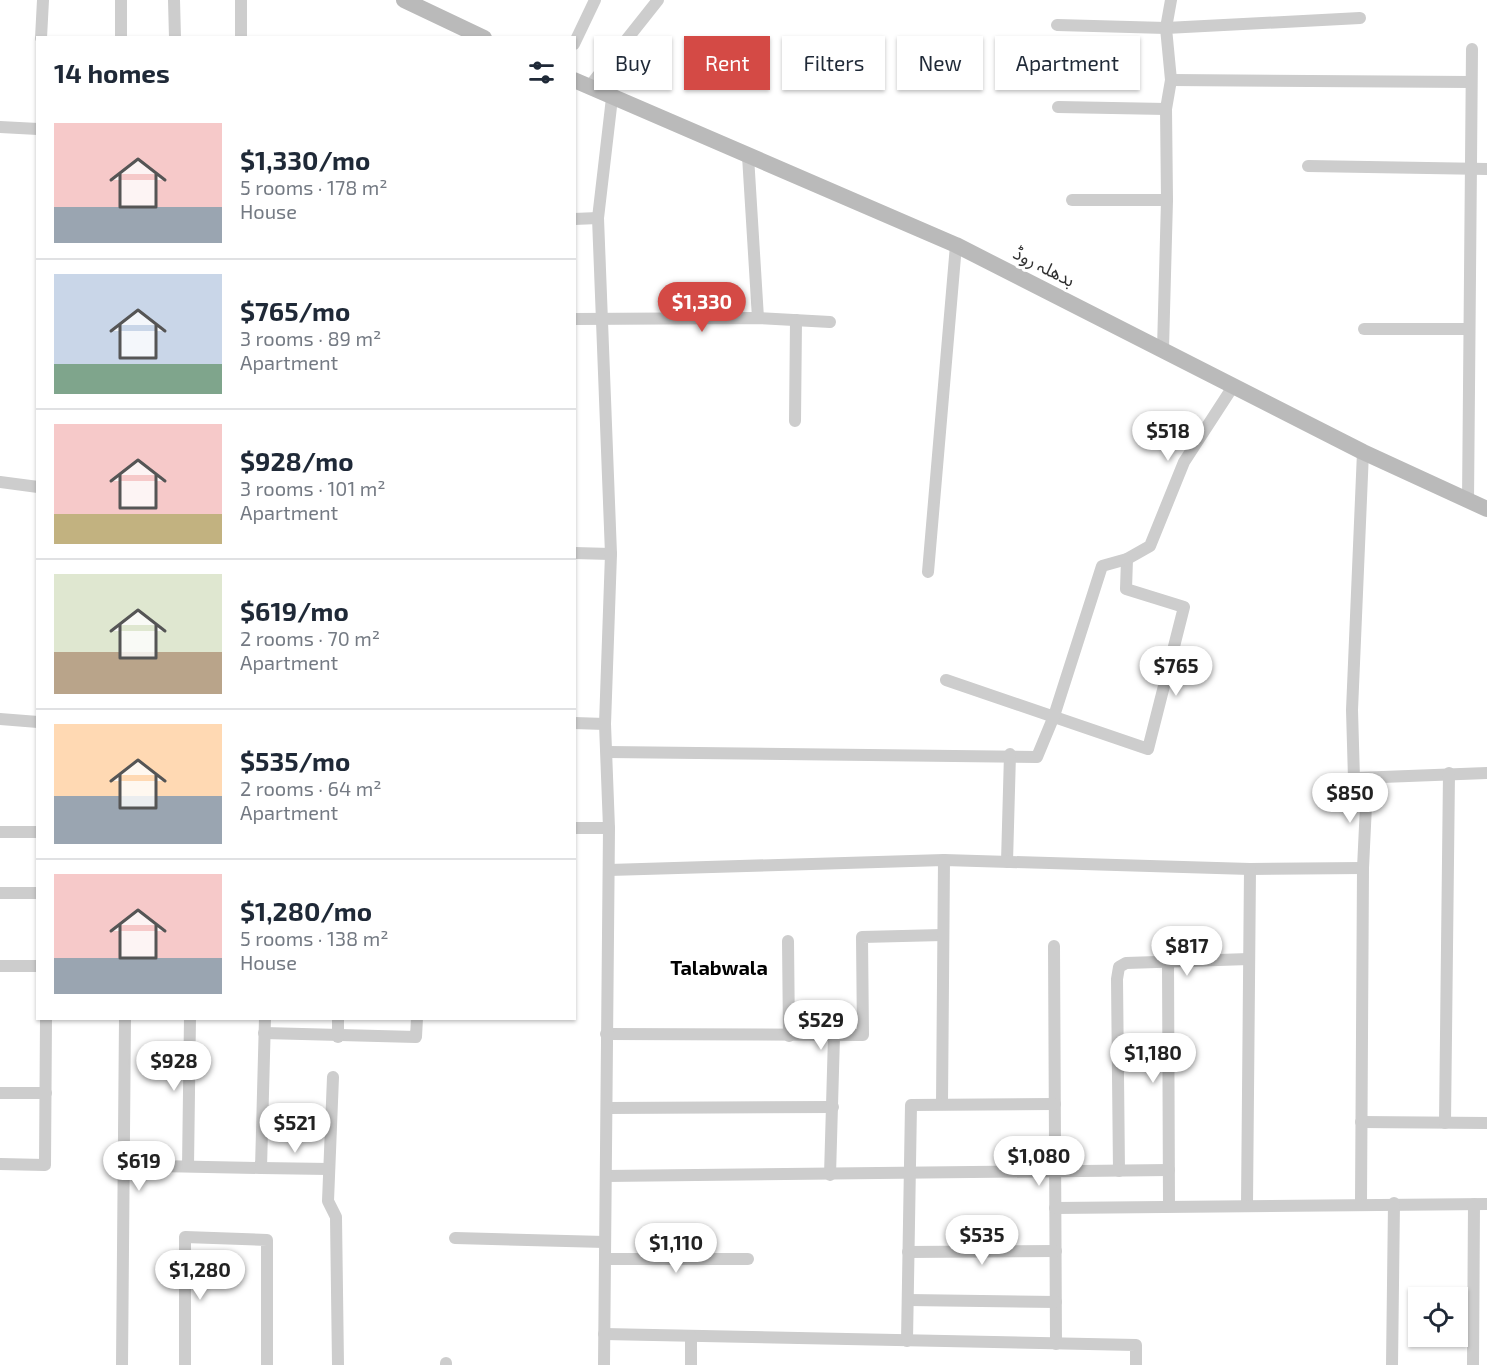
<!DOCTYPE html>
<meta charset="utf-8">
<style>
:root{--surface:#fff;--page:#f6f6f7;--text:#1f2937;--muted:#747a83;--line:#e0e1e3;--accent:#d44a45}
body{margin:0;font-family:"Exo 2","Noto Sans Arabic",sans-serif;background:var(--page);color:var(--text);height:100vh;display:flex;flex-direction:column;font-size:22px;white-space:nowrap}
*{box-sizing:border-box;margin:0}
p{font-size:20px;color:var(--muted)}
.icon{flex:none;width:33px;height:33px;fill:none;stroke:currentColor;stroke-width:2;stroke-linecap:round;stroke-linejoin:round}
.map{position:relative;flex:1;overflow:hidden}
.drawer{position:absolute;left:36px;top:36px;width:540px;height:984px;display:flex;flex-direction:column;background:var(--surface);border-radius:0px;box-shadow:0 2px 4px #0004}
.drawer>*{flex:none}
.top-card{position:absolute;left:594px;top:36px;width:570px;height:54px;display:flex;gap:12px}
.controls{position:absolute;left:1408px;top:1287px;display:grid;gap:12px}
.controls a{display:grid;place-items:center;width:60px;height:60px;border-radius:0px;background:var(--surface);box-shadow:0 2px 4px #0004;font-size:30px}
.price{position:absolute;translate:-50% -51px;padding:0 14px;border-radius:21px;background:#fff;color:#222;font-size:20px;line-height:39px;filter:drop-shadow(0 2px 3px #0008)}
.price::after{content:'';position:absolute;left:50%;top:36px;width:18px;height:14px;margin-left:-9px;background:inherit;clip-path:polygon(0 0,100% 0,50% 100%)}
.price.current{background:var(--accent);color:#fff}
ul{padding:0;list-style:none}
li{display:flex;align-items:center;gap:18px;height:150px;padding:0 18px}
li+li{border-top:2px solid var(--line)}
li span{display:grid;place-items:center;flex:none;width:168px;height:120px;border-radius:0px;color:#555}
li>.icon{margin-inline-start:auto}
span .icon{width:72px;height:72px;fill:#fffc;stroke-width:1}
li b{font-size:26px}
h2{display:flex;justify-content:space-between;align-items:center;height:72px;padding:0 18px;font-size:26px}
.pill{padding:0 21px;border-radius:0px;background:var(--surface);box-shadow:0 2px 4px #0004;font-size:21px;line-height:54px}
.pill.current{background:var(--accent);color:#fff}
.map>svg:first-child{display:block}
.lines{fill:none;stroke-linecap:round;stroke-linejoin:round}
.street{stroke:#cdcdcd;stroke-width:12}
.secondary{stroke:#bababa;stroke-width:16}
.labels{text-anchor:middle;stroke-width:6;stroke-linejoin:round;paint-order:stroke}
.street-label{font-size:18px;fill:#303030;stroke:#fff}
.neighbourhood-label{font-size:20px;font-weight:bold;fill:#000;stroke:#fff}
</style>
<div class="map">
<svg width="1487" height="1365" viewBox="0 0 1487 1365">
<rect width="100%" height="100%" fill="#fff"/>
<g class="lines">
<g class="street">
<path d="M174,0l1,38"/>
<path d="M241,0v38"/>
<path d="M1057,25l109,3 194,-10"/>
<path d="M41,38l2,-38"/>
<path d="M121,38v-38"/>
<path d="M574,44l21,-44"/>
<path d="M1171,80l300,2"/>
<path d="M589,87l69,-87"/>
<path d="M1058,107l108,2"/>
<path d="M0,127l38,2"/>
<path d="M748,156l10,162"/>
<path d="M1308,166l179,3"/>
<path d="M1072,200h95"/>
<path d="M574,219l24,-1"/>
<path d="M574,319l184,-1 72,4"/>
<path d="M1364,329h105"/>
<path d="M1163,349l4,-149 -1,-91 5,-29 -5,-52 5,-28"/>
<path d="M795,421l1,-101"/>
<path d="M0,482l38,5"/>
<path d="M1468,501l4,-452"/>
<path d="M574,553l37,1"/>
<path d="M928,572l28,-327"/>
<path d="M946,680l202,69 36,-142 -58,-18 1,-30"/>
<path d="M0,719l38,3"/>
<path d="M574,723l31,1"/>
<path d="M608,752l429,5 17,-41 48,-150 25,-7 23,-13 34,-84 50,-77"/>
<path d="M1356,778l131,-5"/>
<path d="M574,828h35"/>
<path d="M0,832h38"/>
<path d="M1007,862l3,-108"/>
<path d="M609,870l335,-10 306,9 113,-1"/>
<path d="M0,893h38"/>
<path d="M788,941l1,95"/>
<path d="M1054,946l2,398"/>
<path d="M1168,962l1,244"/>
<path d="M0,966h38"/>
<path d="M264,1033l152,4 1,-19"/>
<path d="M606,1034l257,1 -1,-98 81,-2"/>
<path d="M338,1037v-19"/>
<path d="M333,1077l-5,124 8,16 2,148"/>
<path d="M0,1093h46"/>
<path d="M942,1104l2,-244"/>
<path d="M607,1108l226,-1"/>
<path d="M1361,1122l126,1"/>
<path d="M1445,1123l4,-350"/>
<path d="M0,1164l45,1 1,-147"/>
<path d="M158,1166l103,2 4,-150"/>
<path d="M188,1166l2,-148"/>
<path d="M261,1168l68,1"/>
<path d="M1119,1171l-2,-192 2,-12 7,-4 123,-4"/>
<path d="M830,1175l4,-139"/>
<path d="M606,1176l563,-6"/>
<path d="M1361,1203l2,-335 4,-84 -13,-5 -2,-69 11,-258"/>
<path d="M1247,1205l3,-336"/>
<path d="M1055,1208l432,-4"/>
<path d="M455,1238l150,4"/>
<path d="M908,1252l148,-1"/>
<path d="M605,1259h143"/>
<path d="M908,1300l148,2"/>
<path d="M604,1334l532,11v20"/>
<path d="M907,1341l4,-236 144,-1"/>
<path d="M446,1363v2"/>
<path d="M122,1365l3,-347"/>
<path d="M185,1365v-128l82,3v125"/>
<path d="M604,1365l5,-537 -4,-104 6,-170 -13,-336 14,-120"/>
<path d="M691,1365v-29"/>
<path d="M1392,1365l2,-162"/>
<path d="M1473,1365l1,-161"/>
</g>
<g class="secondary">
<path d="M404,0l80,38"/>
<path d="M574,80l382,165 407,207 124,57"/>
</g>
</g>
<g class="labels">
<g class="street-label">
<text transform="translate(1044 267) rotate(27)" y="6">بدھلہ روڈ</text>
</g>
<g class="neighbourhood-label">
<text x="719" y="975">Talabwala</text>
</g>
</g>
</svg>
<div class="controls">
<a><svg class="icon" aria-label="locate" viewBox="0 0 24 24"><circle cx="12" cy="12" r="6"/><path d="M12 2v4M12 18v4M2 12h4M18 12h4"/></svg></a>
</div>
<b class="price current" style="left:702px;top:333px">$1,330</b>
<b class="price" style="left:1168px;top:462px">$518</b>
<b class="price" style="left:1176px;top:697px">$765</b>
<b class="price" style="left:1350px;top:824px">$850</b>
<b class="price" style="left:1187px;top:977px">$817</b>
<b class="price" style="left:821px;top:1051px">$529</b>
<b class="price" style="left:1153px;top:1084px">$1,180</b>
<b class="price" style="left:174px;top:1092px">$928</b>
<b class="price" style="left:295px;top:1154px">$521</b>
<b class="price" style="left:1039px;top:1187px">$1,080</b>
<b class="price" style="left:139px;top:1192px">$619</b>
<b class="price" style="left:982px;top:1266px">$535</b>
<b class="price" style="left:676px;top:1274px">$1,110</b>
<b class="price" style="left:200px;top:1301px">$1,280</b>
<div class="top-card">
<a class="pill">Buy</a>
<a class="pill current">Rent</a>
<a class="pill">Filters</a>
<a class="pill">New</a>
<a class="pill">Apartment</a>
</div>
<section class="drawer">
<h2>14 homes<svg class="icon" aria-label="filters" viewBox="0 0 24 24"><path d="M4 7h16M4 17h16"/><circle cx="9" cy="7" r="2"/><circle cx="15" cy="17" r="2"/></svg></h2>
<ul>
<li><span style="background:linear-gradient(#f6c9c9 70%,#9aa5b1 0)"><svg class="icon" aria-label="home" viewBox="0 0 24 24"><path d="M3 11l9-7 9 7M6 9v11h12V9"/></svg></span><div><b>$1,330/mo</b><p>5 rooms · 178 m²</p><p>House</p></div></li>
<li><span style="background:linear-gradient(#c9d6e8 75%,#7fa58c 0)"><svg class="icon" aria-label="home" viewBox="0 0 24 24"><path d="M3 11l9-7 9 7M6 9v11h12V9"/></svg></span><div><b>$765/mo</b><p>3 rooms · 89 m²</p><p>Apartment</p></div></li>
<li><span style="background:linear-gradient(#f6c9c9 75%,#c2b280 0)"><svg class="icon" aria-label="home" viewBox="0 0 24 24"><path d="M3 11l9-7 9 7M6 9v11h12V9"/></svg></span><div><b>$928/mo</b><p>3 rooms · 101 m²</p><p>Apartment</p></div></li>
<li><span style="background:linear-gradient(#dfe7d0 65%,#b9a48a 0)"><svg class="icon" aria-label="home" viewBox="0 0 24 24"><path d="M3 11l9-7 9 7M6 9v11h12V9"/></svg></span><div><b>$619/mo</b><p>2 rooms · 70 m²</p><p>Apartment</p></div></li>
<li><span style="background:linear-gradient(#ffd9b3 60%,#9aa5b1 0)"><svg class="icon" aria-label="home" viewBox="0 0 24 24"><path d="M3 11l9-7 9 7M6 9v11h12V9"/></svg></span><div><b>$535/mo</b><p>2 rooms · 64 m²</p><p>Apartment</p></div></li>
<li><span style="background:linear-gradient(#f6c9c9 70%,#9aa5b1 0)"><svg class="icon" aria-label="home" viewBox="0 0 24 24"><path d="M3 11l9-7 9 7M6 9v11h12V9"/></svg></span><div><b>$1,280/mo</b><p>5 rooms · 138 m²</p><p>House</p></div></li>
</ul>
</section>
</div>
